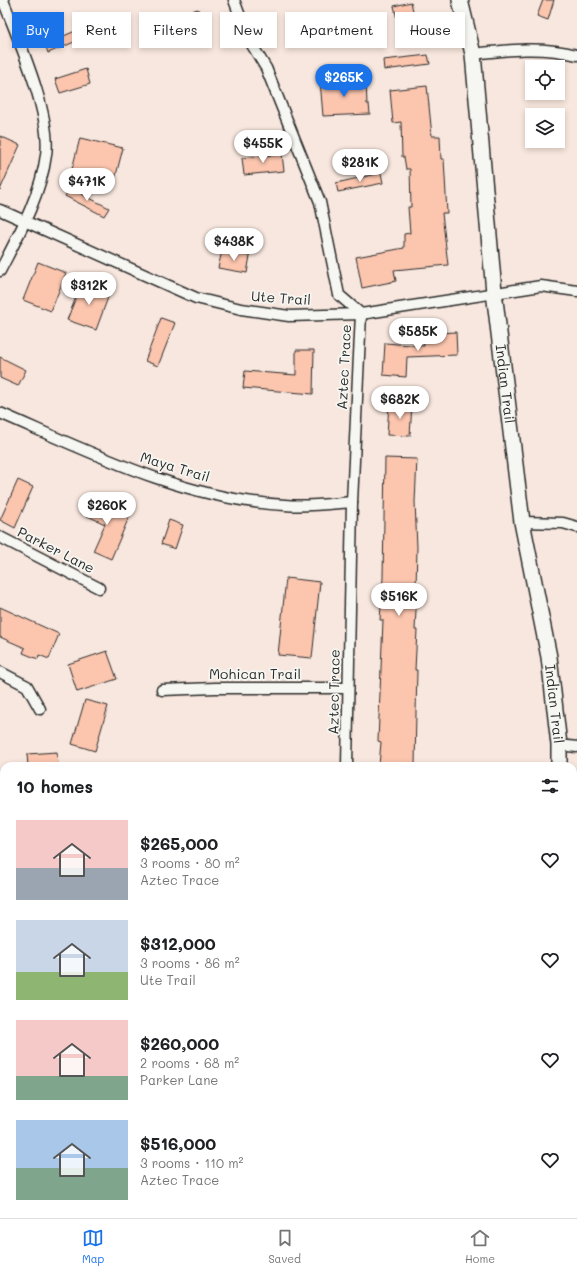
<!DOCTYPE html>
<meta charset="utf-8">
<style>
:root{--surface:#fff;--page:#f6f6f6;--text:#202124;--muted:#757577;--line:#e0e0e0;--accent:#1a73e8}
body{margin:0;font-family:Mali,sans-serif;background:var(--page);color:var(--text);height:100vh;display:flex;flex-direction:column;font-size:15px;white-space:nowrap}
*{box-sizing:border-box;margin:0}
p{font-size:13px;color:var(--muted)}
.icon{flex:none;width:22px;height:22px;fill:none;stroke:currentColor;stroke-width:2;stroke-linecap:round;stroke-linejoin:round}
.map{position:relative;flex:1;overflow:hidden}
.drawer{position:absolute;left:0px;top:762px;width:577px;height:456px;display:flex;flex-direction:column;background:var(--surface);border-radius:12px 12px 0 0;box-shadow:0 2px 6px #0003}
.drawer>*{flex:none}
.hud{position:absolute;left:12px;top:12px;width:553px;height:36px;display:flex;gap:8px}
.tools{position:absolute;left:525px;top:60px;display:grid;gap:8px}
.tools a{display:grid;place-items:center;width:40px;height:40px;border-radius:0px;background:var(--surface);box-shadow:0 2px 6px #0003;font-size:20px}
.price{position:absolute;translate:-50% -34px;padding:0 9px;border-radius:14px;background:#fff;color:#222;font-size:13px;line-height:26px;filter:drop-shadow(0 1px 2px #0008)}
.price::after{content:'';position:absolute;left:50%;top:24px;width:12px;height:9px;margin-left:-6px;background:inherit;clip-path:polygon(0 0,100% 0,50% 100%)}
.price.selected{background:var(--accent);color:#fff}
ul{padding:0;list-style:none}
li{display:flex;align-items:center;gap:12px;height:100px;padding:0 16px}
li span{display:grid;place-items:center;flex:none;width:112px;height:80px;border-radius:0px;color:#555}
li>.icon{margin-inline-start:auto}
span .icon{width:48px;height:48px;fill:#fffc;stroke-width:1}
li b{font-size:17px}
h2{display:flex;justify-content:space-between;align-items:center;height:48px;padding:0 16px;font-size:17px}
.pill{padding:0 14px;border-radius:0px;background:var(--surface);box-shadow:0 2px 6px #0003;font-size:14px;line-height:36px}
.pill.selected{background:var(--accent);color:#fff}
.dock{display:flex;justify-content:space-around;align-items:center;height:56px;border-top:1px solid var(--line);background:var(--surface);font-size:11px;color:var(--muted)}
.dock a{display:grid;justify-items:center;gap:2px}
.dock .selected{color:var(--accent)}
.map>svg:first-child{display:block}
.building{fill:#fbc5ae;stroke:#2b2b2b}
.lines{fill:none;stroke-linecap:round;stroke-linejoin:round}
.street-casing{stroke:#2b2b2b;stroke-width:13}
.secondary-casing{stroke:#2b2b2b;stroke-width:18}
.street{stroke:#f6f6f2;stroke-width:10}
.secondary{stroke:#f6f6f2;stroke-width:15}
.labels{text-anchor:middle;stroke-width:3.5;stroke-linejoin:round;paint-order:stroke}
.street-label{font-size:14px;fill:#2b2b2b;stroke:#f6f6f2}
</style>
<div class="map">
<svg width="577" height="1218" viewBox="0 0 577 1218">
<rect width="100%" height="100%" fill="#f8e7de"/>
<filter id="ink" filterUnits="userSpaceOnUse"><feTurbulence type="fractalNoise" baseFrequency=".025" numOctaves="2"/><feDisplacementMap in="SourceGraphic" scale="8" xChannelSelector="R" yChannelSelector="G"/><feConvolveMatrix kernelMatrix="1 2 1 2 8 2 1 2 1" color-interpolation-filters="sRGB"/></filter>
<g filter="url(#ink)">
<g class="building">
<path d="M543,0h11l-6,20 -11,-4z"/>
<path d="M411,2l6,27 -17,4 -6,-27z"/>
<path d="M198,9l5,16 -43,13 -5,-16z"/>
<path d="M87,26l4,9 -43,18 -3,-9z"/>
<path d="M428,55l2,9 -46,6 -1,-10z"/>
<path d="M86,69l4,15 -30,9 -5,-14z"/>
<path d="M366,80l1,24h2l1,10 -47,2 -3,-35z"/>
<path d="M427,86l5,50h8l1,23h3l3,54h-5l6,52 -54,5 2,11 -34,7 -6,-31 48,-9v-14l6,-1 -2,-26h3l-1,-38h-4l-2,-12h-2l-1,-35 -8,1 -3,-33z"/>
<path d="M0,136l20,9 -20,45z"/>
<path d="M80,138l43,10 -9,35 -43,-10z"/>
<path d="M282,154l2,17 -40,4 -2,-17z"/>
<path d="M381,173l2,10 -45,9 -2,-9z"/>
<path d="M70,188l39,20 -5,8 -39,-20z"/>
<path d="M222,251l28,5 -3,17 -29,-5z"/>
<path d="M38,262l28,11 -15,38 -28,-11z"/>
<path d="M82,282l28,10 -14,38 -29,-10z"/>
<path d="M161,318l14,5 -17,43 -13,-5z"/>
<path d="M456,332l1,23 -50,2 -1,20 -23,-2 2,-32 39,3 -1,-12z"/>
<path d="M296,350h18l-1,44 -70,-6 2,-17 51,4z"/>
<path d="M0,357l26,13 -8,16 -18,-8z"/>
<path d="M389,403l23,1 -2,32 -23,-1z"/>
<path d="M385,458l32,1 -2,43 2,45 -1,42h1l-2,41h2l-2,40h2l-1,42 -1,54h-36l2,-24 -3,-1 5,-121h-3l3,-42z"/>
<path d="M18,480l15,7 -18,41 -15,-8z"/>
<path d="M88,497l42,18 -19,44 -18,-8 12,-27 -24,-11z"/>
<path d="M169,520l14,5 -8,24 -14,-5z"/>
<path d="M286,578l34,4 -8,76 -34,-3z"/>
<path d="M0,607l59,27 -10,25 -10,-4 -1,4 -15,-6 2,-5 -25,-11z"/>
<path d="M107,651l10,28 -40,13 -9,-28z"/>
<path d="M85,700l23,6 -13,45 -23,-7z"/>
<path d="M57,752l1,14h-30l-1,-12z"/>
</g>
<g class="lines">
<defs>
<g id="street">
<path d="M234,0l15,40 17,28 54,134 19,93 22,19 -9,188 -5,264"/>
<path d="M473,54c35,-4 69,-8 104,1"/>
<path d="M0,210l196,88 45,11 48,7 72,-2 180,-28 36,5"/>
<path d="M0,271c18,-35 41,-76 46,-116 6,-40 -28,-116 -43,-155"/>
<path d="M0,413c90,39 185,87 285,92 22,2 44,-1 67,-3"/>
<path d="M522,522l41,1 14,4"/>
<path d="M0,537l99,51"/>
<path d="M0,672l27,14 13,23"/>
<path d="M162,690l53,-2h132"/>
<path d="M559,745l18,2"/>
<path d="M0,817l4,2"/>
<path d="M0,927l4,-10"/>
<path d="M0,990l4,2"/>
<path d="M0,1170l4,2"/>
<path d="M103,1214l13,4"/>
<path d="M345,1218v-4"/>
</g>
<g id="secondary">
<path id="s1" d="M460,0l13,54 21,238 28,230 27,135 10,88v21"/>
<path d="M551,1218v-4"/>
</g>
</defs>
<use href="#street" class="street-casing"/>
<use href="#secondary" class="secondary-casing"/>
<use href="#street" class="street"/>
<use href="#secondary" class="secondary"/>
</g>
</g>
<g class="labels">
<g class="street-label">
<text transform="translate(281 298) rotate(4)" y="5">Ute Trail</text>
<text transform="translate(344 367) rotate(-87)" y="5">Aztec Trace</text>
<text dy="5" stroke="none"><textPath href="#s1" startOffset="387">Indian Trail</textPath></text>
<text transform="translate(175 467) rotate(17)" y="5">Maya Trail</text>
<text transform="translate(56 550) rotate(27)" y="5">Parker Lane</text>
<text x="255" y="679">Mohican Trail</text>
<text transform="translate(334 692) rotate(-89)" y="5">Aztec Trace</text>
<text dy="5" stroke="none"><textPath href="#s1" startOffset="711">Indian Trail</textPath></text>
</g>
</g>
</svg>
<div class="tools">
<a><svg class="icon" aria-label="locate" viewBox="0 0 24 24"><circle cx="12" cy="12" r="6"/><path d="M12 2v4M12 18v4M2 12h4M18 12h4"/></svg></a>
<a><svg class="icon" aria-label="layers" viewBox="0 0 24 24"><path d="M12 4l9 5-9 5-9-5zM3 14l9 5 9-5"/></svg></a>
</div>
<b class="price selected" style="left:344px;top:98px">$265K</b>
<b class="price" style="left:263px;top:164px">$455K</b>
<b class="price" style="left:360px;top:183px">$281K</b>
<b class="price" style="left:87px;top:202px">$471K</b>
<b class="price" style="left:234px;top:262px">$438K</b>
<b class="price" style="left:89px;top:306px">$312K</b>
<b class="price" style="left:418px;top:352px">$585K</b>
<b class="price" style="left:400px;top:420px">$682K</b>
<b class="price" style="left:107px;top:526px">$260K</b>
<b class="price" style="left:399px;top:617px">$516K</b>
<div class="hud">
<a class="pill selected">Buy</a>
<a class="pill">Rent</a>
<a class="pill">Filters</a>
<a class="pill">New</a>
<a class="pill">Apartment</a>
<a class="pill">House</a>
</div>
<section class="drawer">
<h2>10 homes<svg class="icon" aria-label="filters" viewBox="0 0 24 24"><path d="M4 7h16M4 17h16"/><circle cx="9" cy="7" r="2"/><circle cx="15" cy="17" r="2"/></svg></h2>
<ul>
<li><span style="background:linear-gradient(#f6c9c9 60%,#9aa5b1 0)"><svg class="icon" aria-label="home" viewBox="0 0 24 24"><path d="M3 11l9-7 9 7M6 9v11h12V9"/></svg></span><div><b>$265,000</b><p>3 rooms · 80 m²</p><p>Aztec Trace</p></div><svg class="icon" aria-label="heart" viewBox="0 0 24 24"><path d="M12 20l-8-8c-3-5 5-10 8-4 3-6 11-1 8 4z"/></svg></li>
<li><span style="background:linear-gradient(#c9d6e8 65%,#8fb573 0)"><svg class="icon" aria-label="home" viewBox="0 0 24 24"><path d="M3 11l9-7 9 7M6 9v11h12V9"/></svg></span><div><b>$312,000</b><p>3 rooms · 86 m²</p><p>Ute Trail</p></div><svg class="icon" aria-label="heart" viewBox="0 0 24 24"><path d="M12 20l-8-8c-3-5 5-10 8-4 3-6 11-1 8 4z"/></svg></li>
<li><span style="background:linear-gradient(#f6c9c9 70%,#7fa58c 0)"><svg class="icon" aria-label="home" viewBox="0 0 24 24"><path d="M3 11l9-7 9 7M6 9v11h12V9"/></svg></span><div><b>$260,000</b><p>2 rooms · 68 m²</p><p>Parker Lane</p></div><svg class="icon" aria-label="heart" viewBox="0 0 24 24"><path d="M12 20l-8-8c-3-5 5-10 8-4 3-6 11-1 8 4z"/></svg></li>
<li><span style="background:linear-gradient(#a9c7e8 60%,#7fa58c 0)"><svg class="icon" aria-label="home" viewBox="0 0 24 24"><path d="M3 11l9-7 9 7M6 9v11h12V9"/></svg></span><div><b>$516,000</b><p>3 rooms · 110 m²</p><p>Aztec Trace</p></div><svg class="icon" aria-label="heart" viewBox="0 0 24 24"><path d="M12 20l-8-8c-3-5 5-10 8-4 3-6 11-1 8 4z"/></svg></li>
</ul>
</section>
</div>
<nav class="dock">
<a class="selected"><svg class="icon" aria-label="map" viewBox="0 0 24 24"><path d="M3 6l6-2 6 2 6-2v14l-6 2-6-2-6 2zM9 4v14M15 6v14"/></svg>Map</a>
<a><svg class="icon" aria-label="saved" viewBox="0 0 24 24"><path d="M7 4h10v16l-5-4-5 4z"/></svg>Saved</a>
<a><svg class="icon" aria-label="home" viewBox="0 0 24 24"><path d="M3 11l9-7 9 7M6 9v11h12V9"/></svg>Home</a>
</nav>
